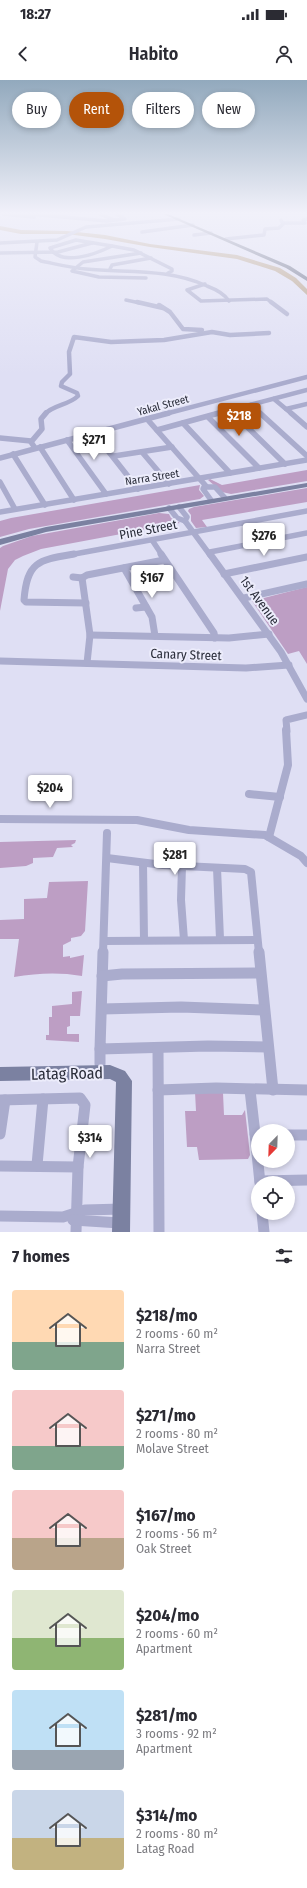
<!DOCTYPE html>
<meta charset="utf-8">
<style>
:root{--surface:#fff;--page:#f7f7f7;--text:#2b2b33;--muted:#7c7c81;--accent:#b45309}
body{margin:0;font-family:"Fira Sans Condensed",sans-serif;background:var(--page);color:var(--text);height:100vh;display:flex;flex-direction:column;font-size:15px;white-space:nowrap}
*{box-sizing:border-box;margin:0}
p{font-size:13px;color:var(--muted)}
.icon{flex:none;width:22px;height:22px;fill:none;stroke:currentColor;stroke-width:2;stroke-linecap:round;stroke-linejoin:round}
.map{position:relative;height:1152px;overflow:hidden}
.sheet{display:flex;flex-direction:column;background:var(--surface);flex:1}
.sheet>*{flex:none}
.hud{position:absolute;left:12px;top:12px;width:283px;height:36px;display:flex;gap:8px}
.needle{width:26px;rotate:203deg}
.tools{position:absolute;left:251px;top:1044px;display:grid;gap:8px}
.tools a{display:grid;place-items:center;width:44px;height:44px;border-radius:50%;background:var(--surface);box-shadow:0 2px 6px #0003;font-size:20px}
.price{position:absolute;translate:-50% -34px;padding:0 9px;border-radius:4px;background:#fff;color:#222;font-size:13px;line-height:26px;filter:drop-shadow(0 1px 2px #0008)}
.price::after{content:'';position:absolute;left:50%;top:24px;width:12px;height:9px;margin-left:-6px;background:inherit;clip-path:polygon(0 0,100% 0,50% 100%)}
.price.on{background:var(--accent);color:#fff}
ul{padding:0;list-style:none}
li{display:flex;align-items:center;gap:12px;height:100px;padding:0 12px}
li span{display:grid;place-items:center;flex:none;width:112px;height:80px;border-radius:4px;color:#555}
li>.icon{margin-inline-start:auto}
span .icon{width:48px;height:48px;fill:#fffc;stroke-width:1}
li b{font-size:17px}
h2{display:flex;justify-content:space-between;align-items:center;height:48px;padding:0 12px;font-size:17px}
.tag{padding:0 14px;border-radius:18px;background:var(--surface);box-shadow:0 2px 6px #0003;font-size:14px;line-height:36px}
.tag.on{background:var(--accent);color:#fff}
.status{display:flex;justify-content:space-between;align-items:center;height:28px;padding:0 20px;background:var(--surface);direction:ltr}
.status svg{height:11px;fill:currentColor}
header{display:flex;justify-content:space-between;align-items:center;height:52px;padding:0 12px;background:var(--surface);font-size:18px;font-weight:600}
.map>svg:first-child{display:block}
.green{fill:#bd9ec4}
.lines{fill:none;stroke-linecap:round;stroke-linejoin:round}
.river{fill:#b2997d;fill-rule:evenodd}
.street-far5{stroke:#aaaccd;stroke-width:3.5}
.street-far4{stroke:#aaaccd;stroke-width:4.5}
.street-far3{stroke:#aaaccd;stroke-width:5.5}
.street-far2{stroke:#aaaccd;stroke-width:7}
.street-far1{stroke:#aaaccd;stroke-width:8}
.street{stroke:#aaaccd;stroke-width:11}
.secondary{fill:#7b81a1;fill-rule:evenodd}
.primary{fill:#5b617c;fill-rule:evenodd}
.labels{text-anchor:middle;stroke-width:4;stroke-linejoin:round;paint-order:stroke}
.far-street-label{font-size:11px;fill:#2a2d3a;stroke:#ececfb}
.street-label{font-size:13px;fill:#2a2d3a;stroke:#ececfb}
.near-street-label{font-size:16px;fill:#2a2d3a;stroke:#ececfb}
</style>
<div class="status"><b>18:27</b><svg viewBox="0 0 49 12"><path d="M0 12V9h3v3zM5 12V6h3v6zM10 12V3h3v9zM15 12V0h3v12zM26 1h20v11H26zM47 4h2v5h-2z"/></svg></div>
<header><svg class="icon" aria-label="back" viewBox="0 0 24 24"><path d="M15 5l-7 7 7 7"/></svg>Habito<svg class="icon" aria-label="person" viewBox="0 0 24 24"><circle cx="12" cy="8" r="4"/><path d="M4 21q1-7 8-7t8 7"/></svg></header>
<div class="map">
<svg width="307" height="1152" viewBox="0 0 307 1152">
<rect width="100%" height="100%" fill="#dfdff4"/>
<g class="green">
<path d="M307,390v11l-76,13 -9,-2 -14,-12 2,-1 12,6z"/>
<path d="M200,405l-1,5 5,6 -4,3 -171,30 -29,8v-16l11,-3z"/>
<path d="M307,408v14l-105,18 5,7 -11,1 -5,-7v-6l-3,-4 1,-2 5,-2z"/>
<path d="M159,433l10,1 2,4 9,5 -139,26 -18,7 -8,4 -7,9 -8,42v-63l3,-2 29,-10z"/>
<path d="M307,507v77l-8,-13 -11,3 -36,-53z"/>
<path d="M76,760l-1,3 -4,2 2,2 -16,1 -4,9 -20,1v5l-7,3 -26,2v-26z"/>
<path d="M88,801l-3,50 -4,5 -10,2v3l-8,4v12l7,-1v2l14,-3 -2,21c-23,-4 -44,-3 -68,1l5,-38h-19v-19l24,-1v-20l23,-1 2,-16z"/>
<path d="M82,911l-2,25h-10v10l-3,1v7h12v8l-33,-2v-5h3v-18h3v-11l20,-2v-12z"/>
<path d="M195,1012l28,1 1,22h18l3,-5 5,45 -2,4 -49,1 -2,-13h-10l-2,-36h11z"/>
</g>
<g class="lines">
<path class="river" d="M0,146l21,4 46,1 38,4 45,9 87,11 43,13 16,10 11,11v6l-15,-14 -17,-10 -38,-12 -87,-12 -45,-8 -38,-5h-46l-21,-4z"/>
<g class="street-far5">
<path d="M3,134l31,3"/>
<path d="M29,134l78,7 18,-2 -8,-5"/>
<path d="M100,134l14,6"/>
<path d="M283,143h22l-2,-3 4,-1"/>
<path d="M142,152l51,-7"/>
<path d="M194,155l17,-2"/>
<path d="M226,159l38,-4 1,-6 14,-1 4,-4 -2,-4"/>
<path d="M76,160l36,6c-16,8 -51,21 -62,2z"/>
<path d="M37,162l-2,15 6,4c15,3 30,7 45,8 41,4 82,-1 121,17 8,3 17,7 22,15"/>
<path d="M0,163l57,-3 29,-13 93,-8"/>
<path d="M112,166l22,4 38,19v2l-4,2"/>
<path d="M0,173l58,-1 34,-9"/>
<path d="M141,173l-58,9 -11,9 27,6 47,1"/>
<path d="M110,189l2,-4 39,-7"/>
<path d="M205,204l-18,6 14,11 66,-2 5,4"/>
<path d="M126,220l14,3"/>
</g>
<g class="street-far4">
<path d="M137,222l26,6"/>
<path d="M271,222l16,12"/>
<path d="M159,225l11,7 13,17 19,1"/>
<path d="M274,319l18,15"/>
<path d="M251,325l10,9"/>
<path d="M286,329l21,-5"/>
<path d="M230,331l4,3"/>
<path d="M45,334c8,-9 24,-9 33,-18l-1,-3 -16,-7 1,-4 8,-8 -1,-22 5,-15 37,5 53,-2 48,-8 18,3 39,-2"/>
<path d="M165,334l142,-37"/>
<path d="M215,334l92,-24"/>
</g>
<g class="street-far3">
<path d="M233,333l52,51"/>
<path d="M260,333l47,43"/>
<path d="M291,333l16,14"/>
<path d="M208,337l51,51"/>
<path d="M147,339l59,67"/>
<path d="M183,343l47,50"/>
<path d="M157,350l62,-17"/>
<path d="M94,353l44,56"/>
<path d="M0,358l31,3"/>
<path d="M67,360l39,54"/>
<path d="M40,367l34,53"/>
<path d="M35,368l-4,-6 11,-13 -1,-10 5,-6"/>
<path d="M142,372l27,32"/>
<path d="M13,374l32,51"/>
<path d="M114,376l58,-9"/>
<path d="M0,378l169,-45"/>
<path d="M0,402l15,27"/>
<path d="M211,420l-8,-11 1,-2h11l10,11"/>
<path d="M179,427l8,10 -2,4"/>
<path d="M169,428l8,10 8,3"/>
<path d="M0,432l307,-52"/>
<path d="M185,441l25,34"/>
<path d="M152,460l10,15"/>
<path d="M210,472l97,-19"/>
<path d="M69,475l238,-44"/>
</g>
<g class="street-far2">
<path d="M74,474c-35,6 -47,7 -50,46l2,2 60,1"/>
<path d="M161,474l53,79 1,5"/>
<path d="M210,474l71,98 26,47"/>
<path d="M124,488l28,49 3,19"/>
<path d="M224,494l83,-17"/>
<path d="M73,497l9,1"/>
<path d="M82,498l8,57 -3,28"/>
<path d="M82,498l5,-3 77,-15"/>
<path d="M244,518l63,-14"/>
<path d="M136,528l10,-1"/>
<path d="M90,555l139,3 40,-4"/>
<path d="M0,581l246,7 43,-3"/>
<path d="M287,651l-1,-11 21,-5"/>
</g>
<g class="street-far1">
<path d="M249,714l31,3"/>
<path d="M0,739l137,1 52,10 76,5 36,21 6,7"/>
<path d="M269,757l19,-72 -2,-35"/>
<path d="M107,778l56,7 82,4 6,3 8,81"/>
<path d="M143,783l1,77"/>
<path d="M182,786l-1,34 3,40"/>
<path d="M217,788l3,71"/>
<path d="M104,861l153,-1"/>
<path d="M103,873l4,-120"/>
</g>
<g class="street">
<path d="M103,872l-3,97 108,-3 60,1"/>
<path d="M259,872l14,138"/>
<path d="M102,896l20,-2 138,-1"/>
<path d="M102,929l79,-2 83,3"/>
<path d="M158,968l1,184"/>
<path d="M100,969v15"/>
<path d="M158,1010l58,-2 91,2"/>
<path d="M250,1010l5,44h3"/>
<path d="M0,1020l80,-2 5,7 -7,62 -2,65"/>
<path d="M0,1054l5,-34"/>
<path d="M255,1054l5,49"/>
<path d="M288,1055h19"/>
<path d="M37,1085l6,-66"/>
<path d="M0,1086l78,1"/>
<path d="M260,1101l47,-1"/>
<path d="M262,1133l2,19"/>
<path d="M0,1136l63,1 22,-7 37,-1"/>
<path d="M73,1140l47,3"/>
</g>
<g class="secondary">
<path d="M307,403v4l-261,45 -46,13v-6l46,-12z"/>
<path d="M110,985l15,6 7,10 -2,151h-18l4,-150 -6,-3 -110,2v-14z"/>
</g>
<path class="primary" d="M163,134h5l122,52 17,11v4l-21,-13z"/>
</g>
<linearGradient id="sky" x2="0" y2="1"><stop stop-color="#92a9bd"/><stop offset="0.45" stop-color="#f1f1fa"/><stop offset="1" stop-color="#f1f1fa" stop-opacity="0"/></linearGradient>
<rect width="307" height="295" fill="url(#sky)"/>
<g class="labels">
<g class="far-street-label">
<text transform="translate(163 325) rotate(-15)" y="4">Yakal Street</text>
<text transform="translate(152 397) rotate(-9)" y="4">Narra Street</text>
</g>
<g class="street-label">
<text transform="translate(148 449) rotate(-11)" y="5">Pine Street</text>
<text transform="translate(260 520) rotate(54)" y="5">1st Avenue</text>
<text transform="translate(186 574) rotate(2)" y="5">Canary Street</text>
</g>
<g class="near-street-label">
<text transform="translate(67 993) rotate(-1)" y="6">Latag Road</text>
</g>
</g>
</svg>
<div class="tools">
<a><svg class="needle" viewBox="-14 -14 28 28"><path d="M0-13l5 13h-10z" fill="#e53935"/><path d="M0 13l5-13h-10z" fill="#7c7c81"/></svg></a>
<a><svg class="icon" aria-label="locate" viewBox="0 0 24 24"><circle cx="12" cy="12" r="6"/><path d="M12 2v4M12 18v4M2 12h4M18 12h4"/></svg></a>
</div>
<b class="price on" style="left:239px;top:357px">$218</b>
<b class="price" style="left:94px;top:381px">$271</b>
<b class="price" style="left:264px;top:477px">$276</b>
<b class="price" style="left:152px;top:519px">$167</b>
<b class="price" style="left:50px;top:729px">$204</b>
<b class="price" style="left:175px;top:796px">$281</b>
<b class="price" style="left:90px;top:1079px">$314</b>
<div class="hud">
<a class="tag">Buy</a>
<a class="tag on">Rent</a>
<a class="tag">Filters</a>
<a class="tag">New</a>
</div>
</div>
<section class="sheet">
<h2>7 homes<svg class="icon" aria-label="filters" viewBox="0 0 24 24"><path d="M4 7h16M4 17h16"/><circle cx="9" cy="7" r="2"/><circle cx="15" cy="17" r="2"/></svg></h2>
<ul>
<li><span style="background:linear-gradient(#ffd9b3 65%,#7fa58c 0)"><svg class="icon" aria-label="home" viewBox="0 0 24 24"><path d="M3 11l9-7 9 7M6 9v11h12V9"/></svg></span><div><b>$218/mo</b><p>2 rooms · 60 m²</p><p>Narra Street</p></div></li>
<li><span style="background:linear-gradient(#f6c9c9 70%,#7fa58c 0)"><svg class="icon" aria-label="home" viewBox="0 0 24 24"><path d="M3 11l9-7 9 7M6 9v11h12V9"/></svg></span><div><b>$271/mo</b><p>2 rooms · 80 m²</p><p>Molave Street</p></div></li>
<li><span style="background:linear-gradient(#f6c9c9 60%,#b9a48a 0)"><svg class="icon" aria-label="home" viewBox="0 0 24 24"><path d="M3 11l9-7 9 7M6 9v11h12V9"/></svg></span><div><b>$167/mo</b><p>2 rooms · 56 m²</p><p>Oak Street</p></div></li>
<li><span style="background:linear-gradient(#dfe7d0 60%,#8fb573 0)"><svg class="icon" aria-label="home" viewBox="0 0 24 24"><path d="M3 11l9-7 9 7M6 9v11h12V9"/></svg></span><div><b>$204/mo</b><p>2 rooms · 60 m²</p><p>Apartment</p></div></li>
<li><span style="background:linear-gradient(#bfe0f5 75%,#9aa5b1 0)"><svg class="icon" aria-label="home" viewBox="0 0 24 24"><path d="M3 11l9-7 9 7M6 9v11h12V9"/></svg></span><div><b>$281/mo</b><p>3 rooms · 92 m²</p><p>Apartment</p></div></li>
<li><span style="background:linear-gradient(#c9d6e8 60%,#c2b280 0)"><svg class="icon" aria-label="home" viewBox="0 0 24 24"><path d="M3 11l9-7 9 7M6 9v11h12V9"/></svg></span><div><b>$314/mo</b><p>2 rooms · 80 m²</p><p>Latag Road</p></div></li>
</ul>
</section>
